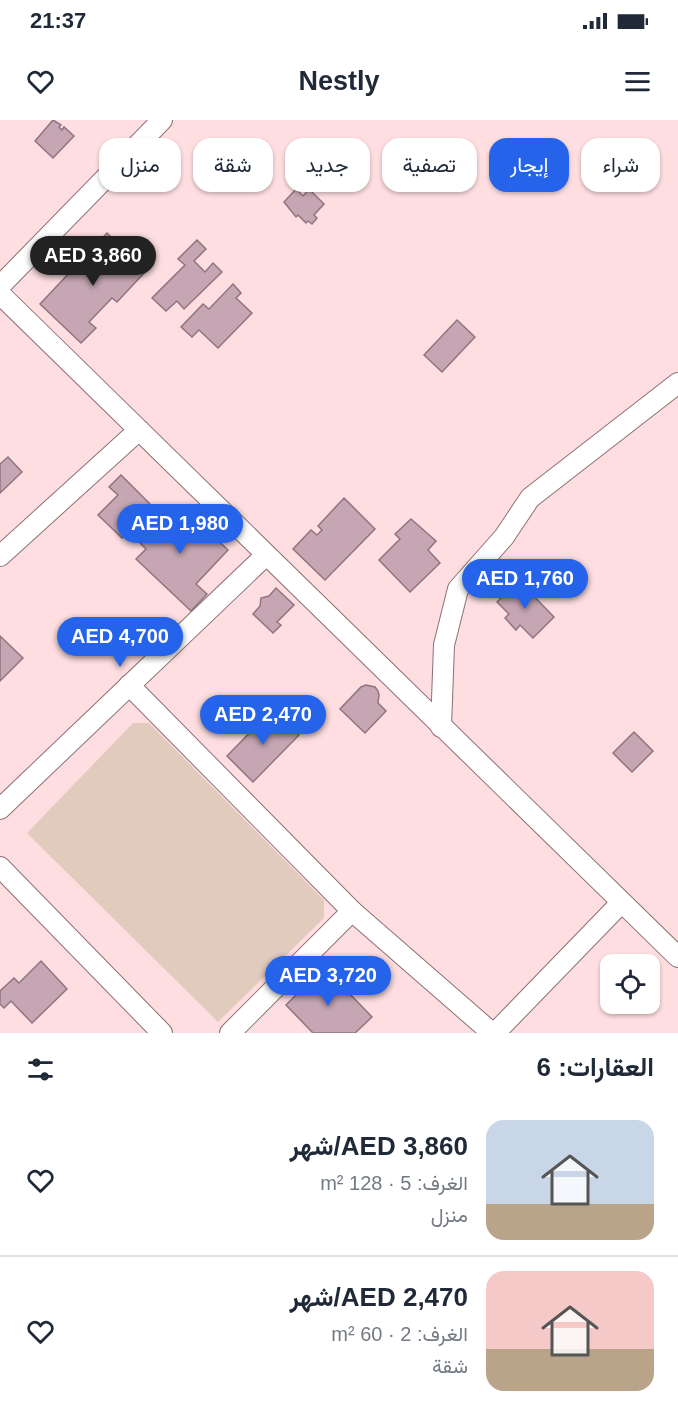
<!DOCTYPE html>
<html lang="ar">
<meta charset="utf-8">
<style>
:root{--surface:#fff;--page:#f2f2f3;--text:#1f2937;--muted:#747a83;--line:#e0e1e3;--accent:#2563eb}
body{margin:0;font-family:Arial,Vazirmatn,sans-serif;background:var(--page);color:var(--text);direction:rtl;height:100vh;display:flex;flex-direction:column;font-size:22px;white-space:nowrap}
*{box-sizing:border-box;margin:0}
p{font-size:20px;color:var(--muted)}
.icon{flex:none;width:33px;height:33px;fill:none;stroke:currentColor;stroke-width:2;stroke-linecap:round;stroke-linejoin:round}
.map{position:relative;height:913px;overflow:hidden;direction:ltr}
.drawer{display:flex;flex-direction:column;background:var(--surface);flex:1}
.drawer>*{flex:none}
.guide{position:absolute;left:18px;top:18px;width:642px;height:54px;direction:rtl;display:flex;gap:12px}
.tools{position:absolute;left:600px;top:834px;display:grid;gap:12px}
.tools a{display:grid;place-items:center;width:60px;height:60px;border-radius:12px;background:var(--surface);box-shadow:0 2px 4px #0004;font-size:30px}
.price{position:absolute;translate:-50% -51px;padding:0 14px;border-radius:21px;background:var(--accent);color:#fff;font-size:20px;line-height:39px;filter:drop-shadow(0 2px 3px #0008)}
.price::after{content:'';position:absolute;left:50%;top:36px;width:18px;height:14px;margin-left:-9px;background:inherit;clip-path:polygon(0 0,100% 0,50% 100%)}
.price.selected{background:#222;color:#fff}
ul{padding:0;list-style:none}
li{display:flex;align-items:center;gap:18px;height:150px;padding:0 24px}
li+li{border-top:2px solid var(--line)}
li span{display:grid;place-items:center;flex:none;width:168px;height:120px;border-radius:18px;color:#555}
li>.icon{margin-inline-start:auto}
span .icon{width:72px;height:72px;fill:#fffc;stroke-width:1}
li b{font-size:26px}
h2{display:flex;justify-content:space-between;align-items:center;height:72px;padding:0 24px;font-size:26px}
.pill{padding:0 21px;border-radius:18px;background:var(--surface);box-shadow:0 2px 4px #0004;font-size:21px;line-height:54px}
.pill.selected{background:var(--accent);color:#fff}
.status{display:flex;justify-content:space-between;align-items:center;height:42px;padding:0 30px;background:var(--surface);direction:ltr}
.status svg{height:16px;fill:currentColor}
header{display:flex;justify-content:space-between;align-items:center;height:78px;padding:0 24px;background:var(--surface);font-size:27px;font-weight:800}
.map>svg:first-child{display:block}
.green{fill:#e0cbbd}
.building{fill:#c6a6b3;stroke:#8f7580;stroke-width:1.5}
.lines{fill:none;stroke-linecap:round;stroke-linejoin:round}
.minor-casing{stroke:#8d7173;stroke-width:22}
.minor{stroke:#fff;stroke-width:20}
</style>
<div class="status"><b>21:37</b><svg viewBox="0 0 49 12"><path d="M0 12V9h3v3zM5 12V6h3v6zM10 12V3h3v9zM15 12V0h3v12zM26 1h20v11H26zM47 4h2v5h-2z"/></svg></div>
<header><svg class="icon" aria-label="menu" viewBox="0 0 24 24"><path d="M4 6h16M4 12h16M4 18h16"/></svg>Nestly<svg class="icon" aria-label="heart" viewBox="0 0 24 24"><path d="M12 20l-8-8c-3-5 5-10 8-4 3-6 11-1 8 4z"/></svg></header>
<div class="map">
<svg width="678" height="913" viewBox="0 0 678 913">
<rect width="100%" height="100%" fill="#fedee0"/>
<path class="green" d="M133,603h16l175,177v18l-106,104 -191,-189z"/>
<g class="building">
<path d="M53,0l8,5 -2,2 3,3 2,-3 10,9 -21,22 -18,-17z"/>
<path d="M296,69l7,7 6,-7 15,15 -10,11 3,3 -5,6 -4,-3 -2,2 -8,-8 -2,2 -12,-15z"/>
<path d="M107,113l39,38 -29,31 -5,-4 -23,24 7,6 -15,15 -41,-39z"/>
<path d="M197,120l9,9 -12,12 11,11 8,-9 9,9 -38,37 -7,-8 -11,10 -14,-13 33,-33 -7,-6z"/>
<path d="M233,164l8,9 -5,5 16,15 -34,35 -19,-18 -7,7 -11,-10 22,-23 6,5z"/>
<path d="M457,200l18,17 -33,35 -18,-17z"/>
<path d="M8,337l14,15 -22,21v-29z"/>
<path d="M121,355l32,32 -31,31 -24,-23 20,-20 -9,-8z"/>
<path d="M344,378l31,31 -50,51 -32,-31 18,-19 6,5 5,-5 -4,-4z"/>
<path d="M168,387l15,14 7,-7 38,36 -32,34 11,10 -16,17 -55,-52 10,-10 -9,-9z"/>
<path d="M411,399l25,22 -8,9 12,13 -30,29 -31,-32 21,-21 -5,-5z"/>
<path d="M519,461l35,36 -21,21 -13,-13 -4,5 -11,-12 4,-4 -12,-12z"/>
<path d="M276,468l18,17 -17,17 4,3 -8,8 -20,-19 7,-8 1,-8 8,-2z"/>
<path d="M0,516l23,22 -23,23z"/>
<path d="M366,565l9,2 3,4 1,4 -1,8 8,8 -21,22 -25,-24 21,-22z"/>
<path d="M273,589l26,26 -46,47 -26,-26z"/>
<path d="M634,612l19,19 -21,21 -19,-19z"/>
<path d="M41,841l26,28 -35,34 -21,-22 -7,7 -4,-4v-13l14,-13 5,5z"/>
<path d="M324,847l48,50 -17,16h-42l-27,-28z"/>
</g>
<g class="lines">
<defs>
<g id="minor">
<path d="M0,166l162,-166"/>
<path d="M0,174l678,663"/>
<path d="M0,436l139,-126"/>
<path d="M129,565l223,226 140,122"/>
<path d="M441,607l3,-82 14,-56 46,-52 26,-39 148,-115"/>
<path d="M0,689l266,-254"/>
<path d="M0,747l162,166"/>
<path d="M230,913l122,-122"/>
<path d="M495,913l126,-130"/>
</g>
</defs>
<use href="#minor" class="minor-casing"/>
<use href="#minor" class="minor"/>
</g>
</svg>
<div class="tools">
<a><svg class="icon" aria-label="locate" viewBox="0 0 24 24"><circle cx="12" cy="12" r="6"/><path d="M12 2v4M12 18v4M2 12h4M18 12h4"/></svg></a>
</div>
<b class="price selected" style="left:93px;top:167px">AED 3,860</b>
<b class="price" style="left:180px;top:435px">AED 1,980</b>
<b class="price" style="left:525px;top:490px">AED 1,760</b>
<b class="price" style="left:120px;top:548px">AED 4,700</b>
<b class="price" style="left:263px;top:626px">AED 2,470</b>
<b class="price" style="left:328px;top:887px">AED 3,720</b>
<div class="guide">
<a class="pill">شراء</a>
<a class="pill selected">إيجار</a>
<a class="pill">تصفية</a>
<a class="pill">جديد</a>
<a class="pill">شقة</a>
<a class="pill">منزل</a>
</div>
</div>
<section class="drawer">
<h2>العقارات: 6<svg class="icon" aria-label="filters" viewBox="0 0 24 24"><path d="M4 7h16M4 17h16"/><circle cx="9" cy="7" r="2"/><circle cx="15" cy="17" r="2"/></svg></h2>
<ul>
<li><span style="background:linear-gradient(#c9d6e8 70%,#b9a48a 0)"><svg class="icon" aria-label="home" viewBox="0 0 24 24"><path d="M3 11l9-7 9 7M6 9v11h12V9"/></svg></span><div><b>AED 3,860/شهر</b><p>الغرف: 5 · 128 m²</p><p>منزل</p></div><svg class="icon" aria-label="heart" viewBox="0 0 24 24"><path d="M12 20l-8-8c-3-5 5-10 8-4 3-6 11-1 8 4z"/></svg></li>
<li><span style="background:linear-gradient(#f6c9c9 65%,#b9a48a 0)"><svg class="icon" aria-label="home" viewBox="0 0 24 24"><path d="M3 11l9-7 9 7M6 9v11h12V9"/></svg></span><div><b>AED 2,470/شهر</b><p>الغرف: 2 · 60 m²</p><p>شقة</p></div><svg class="icon" aria-label="heart" viewBox="0 0 24 24"><path d="M12 20l-8-8c-3-5 5-10 8-4 3-6 11-1 8 4z"/></svg></li>
</ul>
</section>
